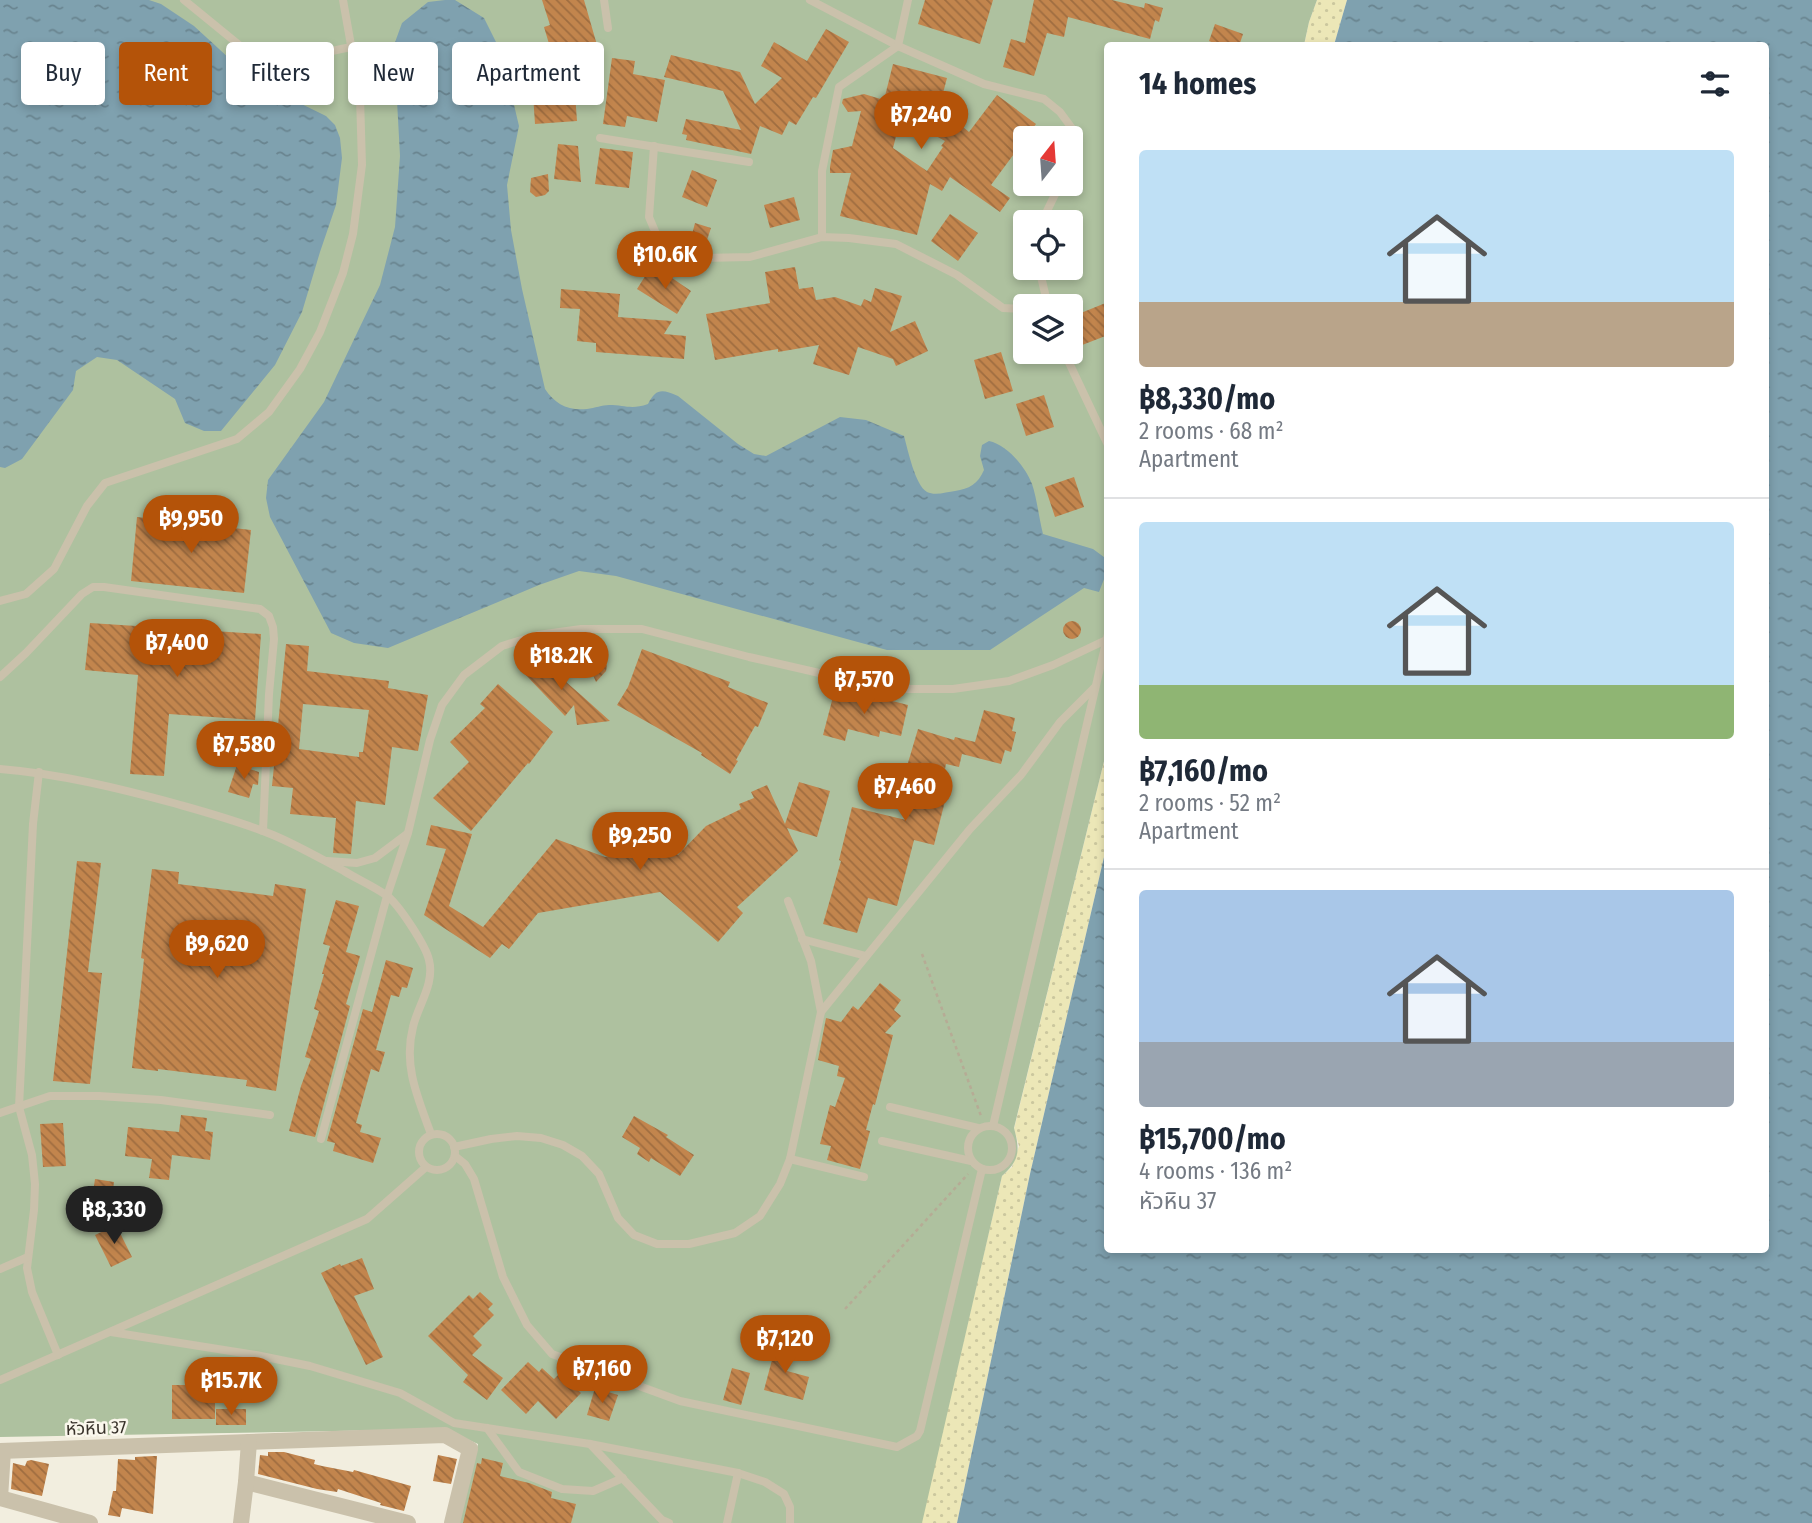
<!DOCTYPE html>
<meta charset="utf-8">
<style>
:root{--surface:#fff;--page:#f6f6f7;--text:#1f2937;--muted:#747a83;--line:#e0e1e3;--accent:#b45309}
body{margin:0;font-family:"Fira Sans Condensed","Noto Sans Thai",sans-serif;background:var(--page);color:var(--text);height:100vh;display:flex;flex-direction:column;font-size:26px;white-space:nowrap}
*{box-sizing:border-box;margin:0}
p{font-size:23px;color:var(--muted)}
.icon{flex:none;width:38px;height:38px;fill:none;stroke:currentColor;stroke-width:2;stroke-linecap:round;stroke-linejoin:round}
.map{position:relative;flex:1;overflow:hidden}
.drawer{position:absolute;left:1104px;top:42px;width:665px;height:1211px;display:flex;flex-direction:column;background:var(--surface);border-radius:7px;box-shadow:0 4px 10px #0003}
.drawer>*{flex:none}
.banner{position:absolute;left:21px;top:42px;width:665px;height:63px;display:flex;gap:14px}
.needle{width:46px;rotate:17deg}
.buttons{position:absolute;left:1013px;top:126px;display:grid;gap:14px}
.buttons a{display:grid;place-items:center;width:70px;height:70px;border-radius:7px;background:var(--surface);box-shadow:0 4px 10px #0003;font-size:35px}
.price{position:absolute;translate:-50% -60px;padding:0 16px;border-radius:24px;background:var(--accent);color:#fff;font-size:23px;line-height:46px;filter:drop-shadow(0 2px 4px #0008)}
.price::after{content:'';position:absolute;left:50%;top:42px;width:21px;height:16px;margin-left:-10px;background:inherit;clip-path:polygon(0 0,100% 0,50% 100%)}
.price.selected{background:#222;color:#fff}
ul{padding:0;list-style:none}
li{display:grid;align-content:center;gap:14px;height:371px;padding:0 35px}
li+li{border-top:2px solid var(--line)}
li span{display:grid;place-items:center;height:217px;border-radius:7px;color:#555}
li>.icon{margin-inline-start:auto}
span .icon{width:126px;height:126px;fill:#fffc;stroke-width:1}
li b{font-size:30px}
h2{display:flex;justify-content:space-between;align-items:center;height:84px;padding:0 35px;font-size:30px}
.chip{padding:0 24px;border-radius:7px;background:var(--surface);box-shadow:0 4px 10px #0003;font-size:24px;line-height:63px}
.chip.selected{background:var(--accent);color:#fff}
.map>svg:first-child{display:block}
.sand{fill:url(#sand-dots)}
.garden{fill:#aec19f;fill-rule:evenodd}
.water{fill:url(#water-ripples)}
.building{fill:url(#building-back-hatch);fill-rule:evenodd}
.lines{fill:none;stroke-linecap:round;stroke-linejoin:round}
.path{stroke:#b6ab95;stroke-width:2.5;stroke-dasharray:3.5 3.5;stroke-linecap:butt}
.lane{stroke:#cac1ab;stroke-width:8}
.street{stroke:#cac1ab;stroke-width:16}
.labels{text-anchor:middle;stroke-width:5;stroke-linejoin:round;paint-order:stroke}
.street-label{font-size:18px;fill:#38322a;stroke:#faf7ec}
</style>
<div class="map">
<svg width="1812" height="1523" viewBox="0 0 1812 1523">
<defs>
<pattern id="sand-dots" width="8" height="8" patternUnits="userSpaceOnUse" patternTransform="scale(1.75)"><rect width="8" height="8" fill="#ece7b7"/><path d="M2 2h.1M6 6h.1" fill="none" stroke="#cbc79e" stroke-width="1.8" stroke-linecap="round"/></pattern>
<pattern id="water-ripples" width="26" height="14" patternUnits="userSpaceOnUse" patternTransform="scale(1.75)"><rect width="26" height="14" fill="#7fa1af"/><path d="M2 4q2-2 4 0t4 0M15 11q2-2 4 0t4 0" fill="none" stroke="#69848f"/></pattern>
<pattern id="building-back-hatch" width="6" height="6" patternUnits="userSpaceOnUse" patternTransform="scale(1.75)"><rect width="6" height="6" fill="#c2854d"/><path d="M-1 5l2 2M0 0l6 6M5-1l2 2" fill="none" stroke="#9f6d40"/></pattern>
</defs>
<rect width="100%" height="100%" fill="#f2eedf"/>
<g class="sand">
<path d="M1317,0h30l-13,45 -30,1 5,-24z"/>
<path d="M1108,745v95l-78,334 -73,349h-36l81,-347 10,-9 7,-21 -5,-17z"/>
</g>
<path class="garden" d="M0,0h1317l-8,22 -5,23 -196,1v699l-94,383c6,22 6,32 -12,48l-80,347h-464l20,-79 -34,-15 -444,8zM1026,138h45v46h-45zM1026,222h45v46h-45zM1026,306h45v46h-45z"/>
<g class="water">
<path d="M0,0h149l12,4 33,22 37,34 44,31 51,25 9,9 5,13 2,20 -6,47 -16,47 -18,60 -27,53 -54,66h-17l-19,-8 -10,-24 -58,-39 -20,-3 -21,14 -3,19 -51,69 -17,9 -5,-1z"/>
<path d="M445,0h10l29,18 18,36 17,72 -12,59 4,45 11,59 23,100c10,15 23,22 42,20 8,-1 15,-4 22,-4 16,0 22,5 39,-1 8,-16 14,-15 30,-8l60,48 16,10 12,2 74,-39 26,3 38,16c4,14 11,49 23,56 8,4 20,0 28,-1 14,-2 23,-7 29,-21l-4,-14 2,-11 7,-4c18,4 36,25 43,43 5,15 7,34 11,50l50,15 15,11v9l-9,23 -15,-4 -94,62h-103l-271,-74 -37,-5 -40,14 -151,63 -34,-5 -23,-10 -61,-116 -4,-19 2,-18 56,-78 56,-117 15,-58 5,-71 -6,-111 8,-22 26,-21z"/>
<path d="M1347,0h465v1523h-855l73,-349 78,-334v410h658v-1204l-432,-1z"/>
</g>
<g class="building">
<path d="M542,0h42l13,45 -25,7 5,69 -42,3 -4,-59 24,-1 -11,-37 6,-2z"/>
<path d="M925,0h68l-13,44 -62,-20z"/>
<path d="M1034,0h78l32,8 1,-5 18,5 -4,14 -4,-2 -5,19 -82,-22 -4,20 -17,-4 -13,43 -31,-9 8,-28 14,4z"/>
<path d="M1215,24l28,10 -4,12h-18l-12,-5z"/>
<path d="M826,29l23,13 -33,56 -3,-1 -17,28 -7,-4 -7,14 -22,-9 -9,28 -65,-14 1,-5 -5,-1 4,-15 55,11 -18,-39 -59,-14 7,-22 69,17 15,32 27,-26 -21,-12 13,-24 33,19z"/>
<path d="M612,58l23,3 -2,13 32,6 -8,42 -30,-6 -2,11 -22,-3z"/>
<path d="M893,64l54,14 -10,38 20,6 12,10 28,-37 39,29 -45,61 19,13 -10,14 -50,-35 -8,14 -12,-7 -13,51 -77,-19 11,-43h-21v-6l3,-17 19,-4 9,-35 -13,1 -6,-9 1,-4 21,-5 20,6zM900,121l18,5 27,15 -4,5 2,1 -16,24 -34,-23z"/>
<path d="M558,144l20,2 3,36 -27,-3z"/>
<path d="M600,148l33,4 -4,36 -34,-4z"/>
<path d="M692,170l25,10 -10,27 -25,-10z"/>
<path d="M548,174l1,17 -4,4 -9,2 -6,-5 1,-14z"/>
<path d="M794,197l6,23 -30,8 -6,-23z"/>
<path d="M950,214l28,19 -20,28 -27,-20z"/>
<path d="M695,223l16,5 -5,15 -15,-5z"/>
<path d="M795,267l4,22 14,-2 3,13 19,-3 26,9 3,-7 7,3 4,-14 27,8 -12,36 25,-11 13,30 -32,15 -3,-7 -35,-12 -9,28 -36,-11 6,-19 -41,7v-3l-63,11 -9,-46 64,-11 -5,-31z"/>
<path d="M649,270l20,13 3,-5 19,13 -14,23 -40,-25z"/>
<path d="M561,289l59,5 -2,23 54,4 -8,13 22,2 -2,23 -88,-7v-9l-19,-2 3,-32 -20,-1z"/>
<path d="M1108,302v33l-31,12 -6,-14v-16z"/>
<path d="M1001,352l12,39 -28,8 -11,-39z"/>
<path d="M1044,395l10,32 -28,9 -10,-32z"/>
<path d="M1074,477l10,30 -29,10 -10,-30z"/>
<path d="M137,517l114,13 -7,63 -113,-12z"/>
<circle cx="1072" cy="630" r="9"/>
<path d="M90,623l171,11 -6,86 -86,-6 -5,62 -34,-2 8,-99 -53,-5z"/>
<path d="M286,644l23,2 -2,25 82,10 -1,7 40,7 -10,56 -26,-4 -7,58 -29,-4 -5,53 -18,-1 3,-35 -46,-4 3,-26 -21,-2zM303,704l66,6 -6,42h-4v5l-60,-8z"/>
<path d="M642,649l88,33 -2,5 40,16 -10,24 -3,-1 -19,34 2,1 -8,13 -29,-19 1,-2 -85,-48 11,-18z"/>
<path d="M534,654l47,41 29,26 -33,4 -3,-20 -9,11 -45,-47z"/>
<path d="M596,659h5l4,2 2,5 -1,5 -10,11 -6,-14 3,-8z"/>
<path d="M498,684l55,48 -24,32 -1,-1 -57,68 -38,-33 36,-36 -19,-20 35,-34 -5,-4z"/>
<path d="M835,689l29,8 1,-3 43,11 -7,31 -21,-5 -1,6 -31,-8 -3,12 -22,-6z"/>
<path d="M984,710l31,8 -3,13 4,1 -5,20 -6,-2 -4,14 -39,-10 -3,13 -13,-3 -1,5 -4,-1 -8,29 12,4 -11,44 -20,-5 -17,66 -29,-8 -11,35 -34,-9 18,-63 -2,-1 13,-53 54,13 11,-44 -12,-3 13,-44 36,11 1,-3 20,5z"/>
<path d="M237,765l22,7 -1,13 -5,-1 -4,14 -21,-6z"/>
<path d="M799,782l31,9 -13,46 -30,-9 11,23 -61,56 6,6 -25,29 -58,-50 -122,21 -29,36 -7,-5 -12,14 -66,-43 22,-66 -20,-4 5,-20 41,9 -23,72 34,21 73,-88 49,18 29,-5 21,-19 23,22 28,-29 35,-17 -2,-5 15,-6 -3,-6 16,-7 18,39z"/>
<path d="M77,861l24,2 -13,109 14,1 -12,111 -37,-3z"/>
<path d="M152,869l27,3 -1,12 95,12 2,-12 31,5 -30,202 -30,-5 1,-6 -89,-11v2l-26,-3 12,-109 -3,-1z"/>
<path d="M336,900l23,6 -13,46 14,4 -14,48 4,2 -35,131 -26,-6 12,-45 10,-27 -6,-2 14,-46 -5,-2 10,-35h-2l8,-28 -7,-2z"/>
<path d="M386,960l27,8 -6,20 -5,-1 -3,10 -8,-2 -15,55 9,2 -6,20 -8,-3 -15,54 6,2 -2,7 21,6 -8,25 -40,-12 2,-8 -8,-2 36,-132 9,3z"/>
<path d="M880,983l21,17 -7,10 7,6 -16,17 8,2 -18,70 -2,-1 -7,26 4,1 -10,38 -33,-9 4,-14 -11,-2 10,-39 5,2 10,-29 -8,-2 2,-10 -21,-6 8,-42 15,4 12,-16 5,4z"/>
<path d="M181,1115l26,3 -2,13 8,1 -3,28 -38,-5 -3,25 -20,-2 3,-19 -27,-3 3,-29 51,5z"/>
<path d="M634,1116l34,19 -2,2 28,18 -14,21 -29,-18 -2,4 -12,-8 3,-6 -18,-11z"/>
<path d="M63,1123l3,43 -23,1 -3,-43z"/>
<path d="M95,1179l19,3 -4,27 -19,-3z"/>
<path d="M116,1225l16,32 -21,10 -16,-32z"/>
<path d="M362,1258l12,31 -20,7 29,61 -17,8 -45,-92 19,-9 1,2z"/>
<path d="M480,1292l13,12 -5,5 6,6 -21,21 9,9 -10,10 31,23 -16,22 -24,-18 5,-7 -40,-39 41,-41 4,4z"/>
<path d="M777,1341l17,5 -7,25 22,6 -6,23 -39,-10z"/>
<path d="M528,1362l11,10 3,-4 12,11 6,-6 21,20 -25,26 -18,-18 -12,13 -25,-24z"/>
<path d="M732,1368l18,5 -9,32 -18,-5z"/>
<rect x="172" y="1385" width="43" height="34"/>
<path d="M595,1388l23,7 -9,26 -22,-6z"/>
<rect x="216" y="1409" width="30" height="16"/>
<path d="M268,1452h16l31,8 -1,4 8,2 31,6 1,-2 57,16 -7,25 -24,-6 1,-2 -43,-14 -1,3 -20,-3 -59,-15 2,-19 8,1z"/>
<path d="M438,1455l19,4 -6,25 -18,-3z"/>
<path d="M154,1456h3l-4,58 -31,-6 -2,9 -12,-2 5,-24h3l2,-32 17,1v-3z"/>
<path d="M482,1458l21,5 -3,13 29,7 23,9 -1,6 25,6 -5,19h-108l14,-60 4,1z"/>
<path d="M31,1460l18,4 -7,32 -31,-7 2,-26 12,3 2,-5z"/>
</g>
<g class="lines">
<g class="path">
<path d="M922,954l59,162"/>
<path d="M845,1309l123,-135"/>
</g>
<g class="lane">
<path d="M184,0l65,53c30,14 71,0 102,-6"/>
<path d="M604,0l4,28"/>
<path d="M810,0l88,46 86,38 60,15 16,13 14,19 2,21 -5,9"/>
<path d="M600,138l149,24"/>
<path d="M654,146l-5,71 8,19 25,17 20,5 48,-1 72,-20 27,1 47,6 61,31 46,33 23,1"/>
<path d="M1044,222l3,-11 13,-27"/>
<path d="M822,237v-66l17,-84 59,-41 10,-46"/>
<path d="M1039,268l9,38"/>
<path d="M1064,352l44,93"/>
<path d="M0,601l26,-7 28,-25 33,-63 18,-23 132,-44 32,-27 31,-43 20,-37 23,-59 10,-39 9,-69 -2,-69 -17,-96"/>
<path d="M0,677l26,-24 56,-59 11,-7h11l156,22 9,7 4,11 1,12 -5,55 -6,137"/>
<path d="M0,769c61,5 118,19 177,35 32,9 65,18 96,31 24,10 48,24 71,36 13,8 29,15 42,24 12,8 40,51 43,65 6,24 -11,45 -16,67 -10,39 5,71 18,107"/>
<path d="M39,772l-6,52 -14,283 13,48 3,29 -1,26 -7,58 5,24 26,63"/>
<path d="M327,861l30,2 18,-5 32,-24"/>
<path d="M788,901l23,60 10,51"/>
<path d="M802,939l64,17"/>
<path d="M890,1107l88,21"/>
<path d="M0,1113l50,-17h49l62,4 109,15"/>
<circle cx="990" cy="1148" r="22"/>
<path d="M993,1126l115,-492"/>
<circle cx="437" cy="1152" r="18"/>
<path d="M321,1139l66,-243 21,-63 22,-93 12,-35 22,-30 38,-29 36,-11 43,-6h61l107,28 140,32h64l56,-8 44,-16 53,-25"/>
<path d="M882,1141l89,20"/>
<path d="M454,1147l37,-8 26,-3 24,2 22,7 19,11 17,18 19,44 16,17 23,9h32l46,-11 25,-17 20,-32 10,-25 31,-147 149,-183 51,-54 39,-53 35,-35"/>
<path d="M455,1156l10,8 9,15 29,98 24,48 25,29 128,47 217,46 20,-11 3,-5 62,-262"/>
<path d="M790,1159l74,18"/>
<path d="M0,1269l28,-12"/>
<path d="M111,1332l145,23 54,11 90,27 54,30 136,21 148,29 27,9 19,12 6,13v16"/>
<path d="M0,1380l367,-161 59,-52"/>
<path d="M487,1428l32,44 43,17 31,2 30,-13"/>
<path d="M590,1444l72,76 7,3"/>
<path d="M727,1523l11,-50"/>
</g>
<g class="street">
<path d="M0,1451l445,-16 25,14 -18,74"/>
<path d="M246,1482l162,41"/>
<path d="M0,1498l90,25"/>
<path d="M0,1498l3,-47"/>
<path d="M241,1523l5,-41 3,-40"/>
</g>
</g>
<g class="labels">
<g class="street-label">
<text transform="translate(96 1428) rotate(-2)" y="6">หัวหิน 37</text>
</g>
</g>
</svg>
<div class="buttons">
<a><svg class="needle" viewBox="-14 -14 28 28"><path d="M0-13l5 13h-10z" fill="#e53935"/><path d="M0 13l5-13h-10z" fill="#747a83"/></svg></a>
<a><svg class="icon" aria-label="locate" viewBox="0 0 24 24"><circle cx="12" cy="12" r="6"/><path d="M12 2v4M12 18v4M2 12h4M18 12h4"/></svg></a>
<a><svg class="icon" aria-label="layers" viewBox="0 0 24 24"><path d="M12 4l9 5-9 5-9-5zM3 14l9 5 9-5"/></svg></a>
</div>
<b class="price" style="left:921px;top:151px">฿7,240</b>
<b class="price" style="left:665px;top:291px">฿10.6K</b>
<b class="price" style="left:191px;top:555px">฿9,950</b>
<b class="price" style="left:177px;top:679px">฿7,400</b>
<b class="price" style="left:561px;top:692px">฿18.2K</b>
<b class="price" style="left:864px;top:716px">฿7,570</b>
<b class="price" style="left:244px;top:781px">฿7,580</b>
<b class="price" style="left:905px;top:823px">฿7,460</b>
<b class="price" style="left:640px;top:872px">฿9,250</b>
<b class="price" style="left:217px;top:980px">฿9,620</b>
<b class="price selected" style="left:114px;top:1246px">฿8,330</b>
<b class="price" style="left:785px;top:1375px">฿7,120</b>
<b class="price" style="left:602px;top:1405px">฿7,160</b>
<b class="price" style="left:231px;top:1417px">฿15.7K</b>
<div class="banner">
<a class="chip">Buy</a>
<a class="chip selected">Rent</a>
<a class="chip">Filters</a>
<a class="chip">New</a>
<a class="chip">Apartment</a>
</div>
<section class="drawer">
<h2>14 homes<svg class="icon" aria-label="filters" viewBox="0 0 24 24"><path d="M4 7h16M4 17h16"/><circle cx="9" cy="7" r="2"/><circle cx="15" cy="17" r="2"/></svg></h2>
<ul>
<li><span style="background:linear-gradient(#bfe0f5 70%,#b9a48a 0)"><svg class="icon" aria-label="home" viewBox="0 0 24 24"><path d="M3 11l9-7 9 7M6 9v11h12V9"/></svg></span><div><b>฿8,330/mo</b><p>2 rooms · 68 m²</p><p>Apartment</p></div></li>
<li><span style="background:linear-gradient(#bfe0f5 75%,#8fb573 0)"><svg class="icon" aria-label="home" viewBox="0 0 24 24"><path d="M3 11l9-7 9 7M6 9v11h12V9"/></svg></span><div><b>฿7,160/mo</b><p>2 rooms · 52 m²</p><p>Apartment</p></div></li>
<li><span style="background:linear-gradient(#a9c7e8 70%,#9aa5b1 0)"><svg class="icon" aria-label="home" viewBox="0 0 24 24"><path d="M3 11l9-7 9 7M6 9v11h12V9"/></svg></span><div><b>฿15,700/mo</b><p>4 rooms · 136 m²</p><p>หัวหิน 37</p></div></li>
</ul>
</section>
</div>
